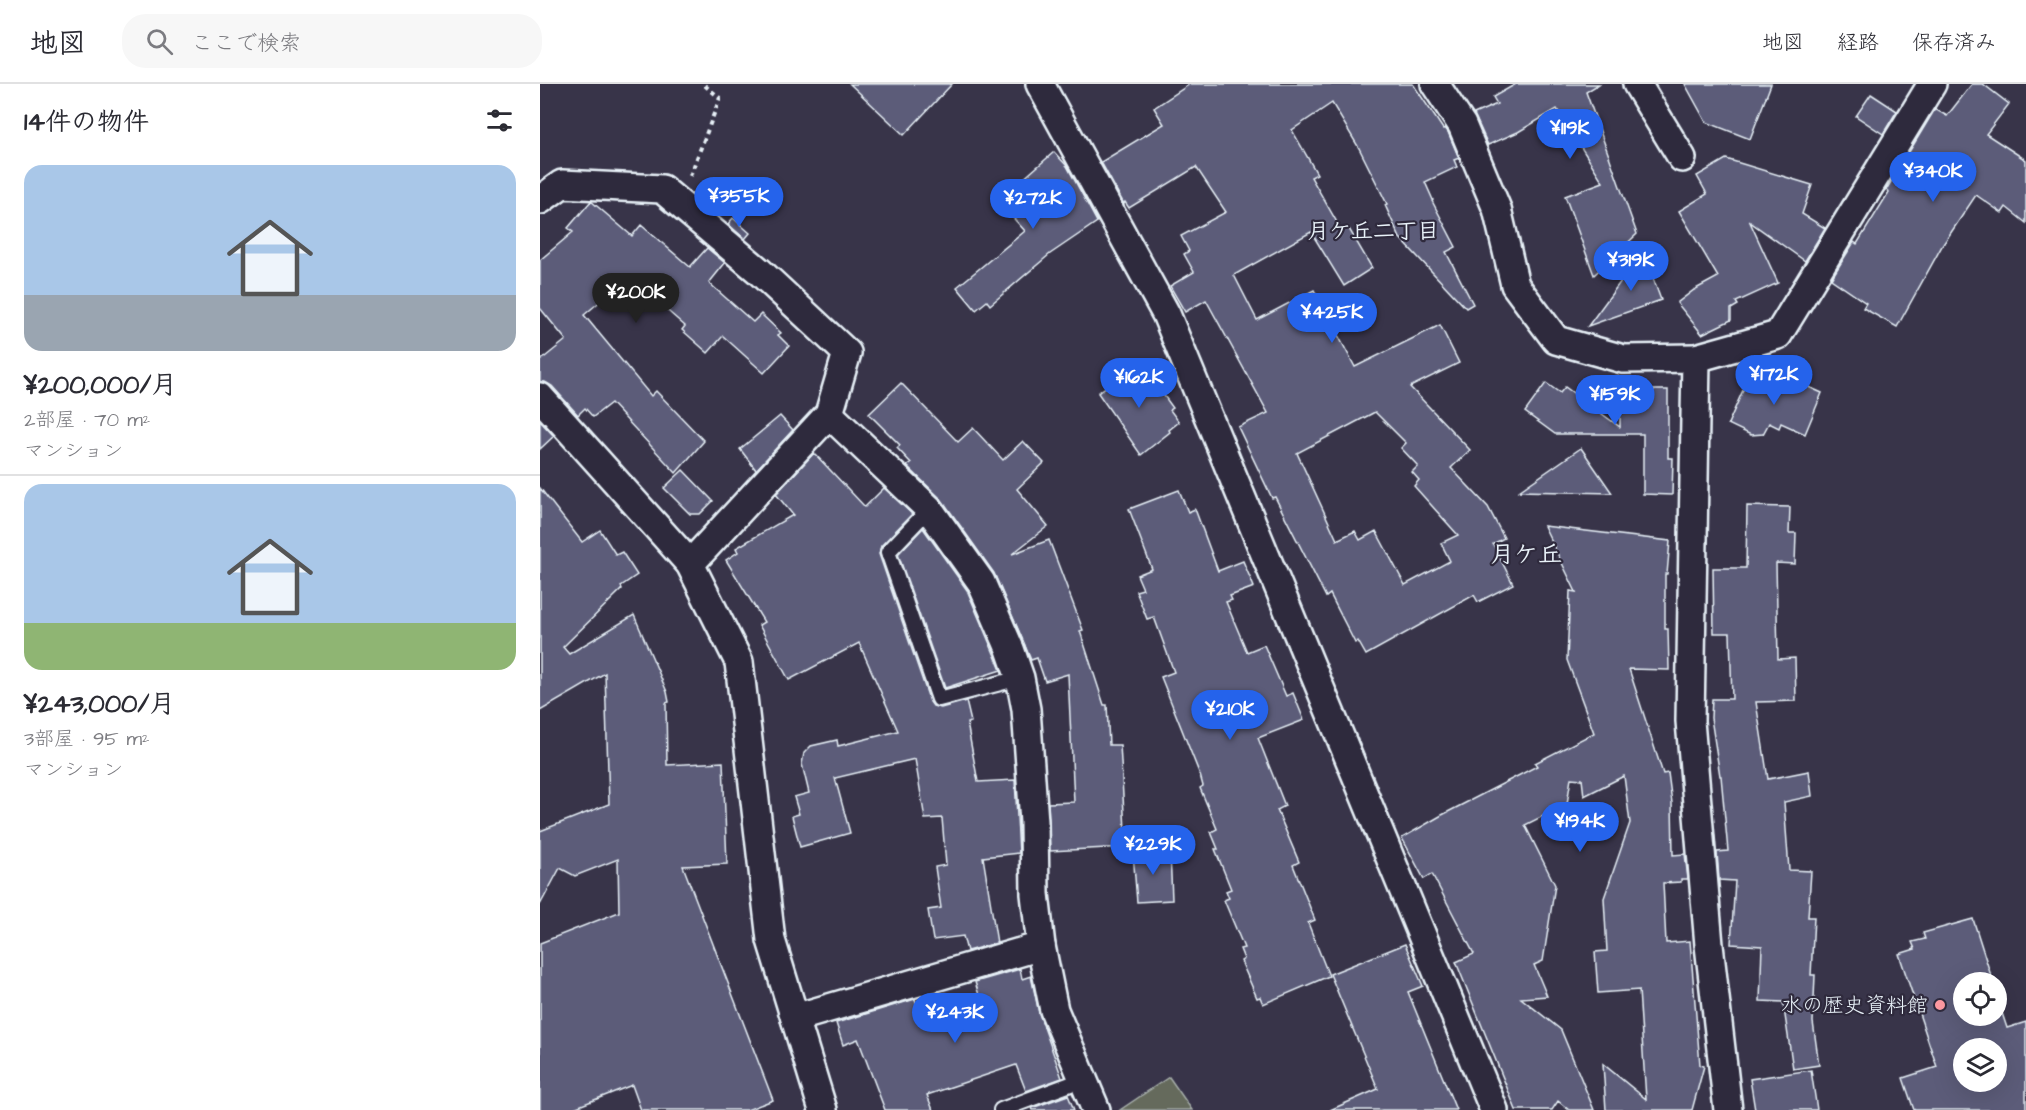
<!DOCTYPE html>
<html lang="ja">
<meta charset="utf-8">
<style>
:root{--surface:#fff;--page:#f7f7f7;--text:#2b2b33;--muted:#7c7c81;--line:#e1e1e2;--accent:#2563eb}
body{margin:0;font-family:"Architects Daughter","Klee One",sans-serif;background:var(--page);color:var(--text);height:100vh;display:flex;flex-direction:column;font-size:22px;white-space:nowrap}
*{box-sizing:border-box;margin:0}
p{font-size:20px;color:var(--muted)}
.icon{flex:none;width:33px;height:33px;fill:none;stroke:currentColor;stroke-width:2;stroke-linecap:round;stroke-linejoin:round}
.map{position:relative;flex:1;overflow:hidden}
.sheet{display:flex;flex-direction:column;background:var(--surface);width:540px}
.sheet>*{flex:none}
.fabs{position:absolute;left:1413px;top:888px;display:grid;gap:12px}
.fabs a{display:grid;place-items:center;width:54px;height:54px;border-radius:50%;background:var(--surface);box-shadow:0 6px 24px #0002;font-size:30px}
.price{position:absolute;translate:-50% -51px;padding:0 14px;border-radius:21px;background:var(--accent);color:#fff;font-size:20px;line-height:39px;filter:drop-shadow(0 2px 3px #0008)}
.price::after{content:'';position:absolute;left:50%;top:36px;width:18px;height:14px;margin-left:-9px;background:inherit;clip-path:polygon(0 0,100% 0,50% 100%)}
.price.active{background:#222;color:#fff}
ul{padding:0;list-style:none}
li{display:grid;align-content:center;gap:12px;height:318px;padding:0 24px}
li+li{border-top:2px solid var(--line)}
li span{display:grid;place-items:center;height:186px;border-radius:18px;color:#555}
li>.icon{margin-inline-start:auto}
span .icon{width:108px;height:108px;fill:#fffc;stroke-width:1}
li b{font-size:26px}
h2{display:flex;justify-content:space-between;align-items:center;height:72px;padding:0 24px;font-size:26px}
header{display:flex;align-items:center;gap:36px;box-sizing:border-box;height:84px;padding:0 30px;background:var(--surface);border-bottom:2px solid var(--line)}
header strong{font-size:28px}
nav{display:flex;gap:33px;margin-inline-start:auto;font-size:21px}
.search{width:420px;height:54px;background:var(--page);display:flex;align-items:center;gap:15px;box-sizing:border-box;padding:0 21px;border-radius:24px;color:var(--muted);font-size:22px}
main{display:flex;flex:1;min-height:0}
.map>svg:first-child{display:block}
.green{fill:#656a5c;stroke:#a6aeaa;stroke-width:1.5}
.building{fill:#5b5c79;stroke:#e8f1f8;stroke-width:1.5;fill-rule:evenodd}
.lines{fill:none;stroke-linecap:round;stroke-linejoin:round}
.lane-casing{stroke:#e8f1f8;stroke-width:18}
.street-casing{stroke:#e8f1f8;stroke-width:32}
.path{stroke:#e8f1f8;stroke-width:4;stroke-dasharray:4.5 4.5;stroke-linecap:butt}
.lane{stroke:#2f2a3d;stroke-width:14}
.street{stroke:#2f2a3d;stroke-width:27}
.poi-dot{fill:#ff9aa2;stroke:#2f2a3d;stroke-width:2}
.labels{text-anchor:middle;stroke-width:4.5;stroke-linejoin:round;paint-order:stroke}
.poi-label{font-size:21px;fill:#e8f1f8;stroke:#2f2a3d;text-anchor:end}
.neighbourhood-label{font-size:22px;font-weight:bold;fill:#e8f1f8;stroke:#2f2a3d}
.quarter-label{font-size:24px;font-weight:bold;fill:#e8f1f8;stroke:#2f2a3d}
</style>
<header>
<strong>地図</strong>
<div class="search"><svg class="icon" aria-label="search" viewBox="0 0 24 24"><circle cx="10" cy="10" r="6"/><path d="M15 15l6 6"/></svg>ここで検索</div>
<nav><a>地図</a><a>経路</a><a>保存済み</a></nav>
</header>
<main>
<section class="sheet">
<h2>14件の物件<svg class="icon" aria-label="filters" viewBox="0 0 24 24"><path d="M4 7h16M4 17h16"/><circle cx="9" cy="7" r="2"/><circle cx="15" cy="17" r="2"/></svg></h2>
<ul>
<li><span style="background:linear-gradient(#a9c7e8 70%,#9aa5b1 0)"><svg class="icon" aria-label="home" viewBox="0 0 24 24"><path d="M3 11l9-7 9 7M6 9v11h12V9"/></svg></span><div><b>¥200,000/月</b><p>2部屋 · 70 m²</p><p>マンション</p></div></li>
<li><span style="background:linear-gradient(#a9c7e8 75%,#8fb573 0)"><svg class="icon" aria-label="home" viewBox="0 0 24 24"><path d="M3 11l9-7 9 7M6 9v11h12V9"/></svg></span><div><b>¥243,000/月</b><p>3部屋 · 95 m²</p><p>マンション</p></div></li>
</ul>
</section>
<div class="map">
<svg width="1486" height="1026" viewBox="0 0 1486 1026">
<rect width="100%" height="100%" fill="#383449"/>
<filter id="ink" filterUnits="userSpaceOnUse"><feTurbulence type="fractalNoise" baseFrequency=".0167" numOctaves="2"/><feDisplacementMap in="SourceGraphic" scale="12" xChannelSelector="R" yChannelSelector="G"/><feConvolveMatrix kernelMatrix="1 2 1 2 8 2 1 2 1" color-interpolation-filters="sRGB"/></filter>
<g filter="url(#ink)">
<path class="green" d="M629,993l23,33h-72z"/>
<g class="building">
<path d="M310,0h102l-48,51z"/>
<path d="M650,0h223l30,45 2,-1 3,4 11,26 -5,2 3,7 -32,15 8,18 -1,1 24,46 -10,5 27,52 -7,4 -66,-70 -15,-33 2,-1 -28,-56 -27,-45 -40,27 25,44 -6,3 31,54 6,-4 24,41 -28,18 -33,-54 -77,43 23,45 57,-30 41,77 85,-42 19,38 -49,24 60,63 -19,18 37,39 16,31 -11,6 20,40 -35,18 -4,-7 -108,60 -8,-14 -3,2 -25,-49 -4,3 -51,-100 -3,1 -34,-71 30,-14 -62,-113 -21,12 -15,-26 24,-14 -10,-18 5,-3 -8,-15 45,-24 -30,-45 -67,41 -4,-6 -1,2 -23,-42 63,-38 -10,-16zM835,328l31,31 -5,5 17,18 -6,6 7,8 -5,6 44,49 -17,8 9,18 -45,24 -29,-54 -16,9 -5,-9 -18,9 -40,-87z"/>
<path d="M976,0h83l-13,8 51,142 -43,41 -29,-79 38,-14 -46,-73 -39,23 -30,13 -14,-31 23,-10 -4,-7z"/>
<path d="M1145,0h86l-21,55 -44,-17z"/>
<path d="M1432,0h11l26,20 -23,30 40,26v63l-20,-16 -4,6 -26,-18 -34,51 -45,81 -34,-19 3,-5 -35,-24 23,-37 3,2 32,-52 -3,-2 49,-81 12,7z"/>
<path d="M1331,10l26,17 -14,23 -27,-18z"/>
<path d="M514,68l13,14 30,56 -47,32 -60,51 -3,-4 -11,9 -19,-23 68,-56 -18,-20 3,-3 -4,-5 13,-11 -2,-2 7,-6 -3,-3z"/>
<path d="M1186,75l86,26 -10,29 23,14 -20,33 -55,-39 28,61 -42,19 2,3 -7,4v11l-29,14 -25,-31 17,-13 24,-13 -39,-66 28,-17 -10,-18z"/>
<path d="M51,117l41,35 9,-11 49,42 17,-19 18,15 -16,20 44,39 8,-8 20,19 -3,2 11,11 -25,27 -41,-37 -15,17 -26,-23 3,-4 -56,-49 -45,38 67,81 5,-5 48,50 -28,32 -65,-70 -18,14 -8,-9 -7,7 -26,-29 -7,-4h-5v-21l26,-21 -26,-32v-48l33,-28 -5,-4z"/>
<path d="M193,134l17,15 -5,6 -17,-15z"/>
<path d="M1103,167l18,49 -73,26z"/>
<path d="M591,283l3,3 4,-3 13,18 3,-3 19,26 -3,2 9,12 -10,8 1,2 -29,23 -43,-62z"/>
<path d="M1212,286l38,18 3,-8 29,13 -17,41 -24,-11 -2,5 -10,-5 -6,11 -12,1 -23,-11z"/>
<path d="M361,299l57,59 15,-14 30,32 20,-19 21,22 -27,26 31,37 -36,28 37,-14 34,90 -3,1 24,74h3l2,40h11l6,102 -76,4 -2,-48 26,-1 -6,-128 -23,7 -8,-23 -6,2 -37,-87 -52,-73 -35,-34 4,-3 -14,-15 3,-3 -31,-31z"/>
<path d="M1006,299l14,10 5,-6 55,40v-37h48v68h5l-1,37 -29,-1v-60h-88l-30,-22z"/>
<path d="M240,332l13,14 -37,40 -16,-21z"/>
<path d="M0,337l14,15 -14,13z"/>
<path d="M1041,364l31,45 -93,-2z"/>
<path d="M274,369l51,54 19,-19 28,26 -31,32 -2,8 51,148 3,4 8,2 25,-7 5,21 -4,1 11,59 37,-2 4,73 -36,4 14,86 -30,8 -4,-15 -30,4 -5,-30 13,-2 -6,-41 11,-2 -4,-47 -17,1 -10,-60 -80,19 15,55 -50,14 -8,-31 7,-2 -5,-17 15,-4 -7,-29 2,-11 7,-7 26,-6 1,6 60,-15 -39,-88 -70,37 -30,-55 5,-3 -38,-62 12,-8 -2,-4 57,-33 -17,-21z"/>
<path d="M143,386l30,31 -13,13h-10l-26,-26z"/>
<path d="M0,404l42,54 18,-12 16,25 6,-3 15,23 -16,11 1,3 -59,58 6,7 65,-39 33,77 2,10 -3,1 1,62 56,-3 4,102 -44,2 90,234 -26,10h-106l-9,-25 -63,25h-29v-167l79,-31 -1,-53 -43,17 -15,-8 -20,37v-74l69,-27 -4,-131 -65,38z"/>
<path d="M639,406l9,22 7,-3 23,62 25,-10 11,26 -24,9 2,4 -6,2 21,50 17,-7 22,51 7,-3 11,27 -46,18 27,68 -8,4 22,52 -6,3 22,55 -7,3 21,53 -66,28 -3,-7 -3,1 -16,-37 3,-2 -4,-10 4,-1 -20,-48 5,-2 -3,-7 5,-2 -16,-40h3l-7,-17 6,-3 -17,-41 3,-2 -3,-11 -39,-98 13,-5 -20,-55 -7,2 -11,-28 7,-2 -6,-14 15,-6 -23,-60z"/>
<path d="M1207,422l43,1 -1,26h7l-1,31 -19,-1 2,96 17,-1 1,43 -40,1 12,77 41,-8 3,25 -28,6 5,68 22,1 -3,46h6l-3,58h4l-2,47 6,43 -26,4 -10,-67 -23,-1 2,-55 -31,-2 4,-63 -16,-1 -2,-28 11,-1 -7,-75h-1l-9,-58 1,-19h20l-2,-66h-16l-1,-65h33z"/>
<path d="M1004,442l126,15 -3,33h-2v55h3l1,41 -40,-1 34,105 5,-1 4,30 1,52 12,-1 3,25h-7v3l-18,1 3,60 24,-2 10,124 4,1 -12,44h-86l-3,-46 43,35 -7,-109 -41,3 -3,-41 12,-1 -3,-53 26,-75 -6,-47 -40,20 -2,-17 -11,-1 -4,26 -42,21 30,60 -12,76 -9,4 13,31 -26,2 40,32 33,80h-25l-11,-9 -6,9h-36l-60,-148 18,-8 -42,-80 -8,5 -22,-41 40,-23 95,-49 -2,-3 59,-30 -27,-73 3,-69 6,1z"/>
<path d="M383,444l44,62 34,80 -56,18 -47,-134z"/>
<path d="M630,767l2,49 -35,2 -4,-49z"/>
<path d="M1433,835l20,63h-29v34h32v-21l11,33 19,-6v88h-112l-11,-32 34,-11 -38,-113 16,-5 -3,-7 13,-3 -2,-6zM1424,964h32v34h-32z"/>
<path d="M865,860l18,42 -15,6 48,118h-126l48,-21 -48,-115z"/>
<path d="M480,885l2,10 9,-3 8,37 23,65 -36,13 -10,-26 -89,30 6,15h-48l-27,-71 -15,6 -7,-22 79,-24 9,27 10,-3v2l49,-17 -8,-26z"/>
<path d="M1271,986l6,40h-62l-5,-31z"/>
<path d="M528,1011l6,15h-41l-1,-2z"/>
</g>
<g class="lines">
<defs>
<g id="lane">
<path d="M389,425l-41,43 51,147 81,-21"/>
<path d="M461,1026l83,-31"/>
</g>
<g id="street">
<path d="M500,0l126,230 328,796"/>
<path d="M895,0l27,41 35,84 18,76 41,55 67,19 73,-1 -6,363 19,224 19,165"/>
<path d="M1097,0l45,74"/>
<path d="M0,116l22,-16 100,5 97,82 88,82 -18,61 -139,150"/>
<path d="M1156,274l82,-23 154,-251"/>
<path d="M0,313l150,167 49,98 32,278 52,170"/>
<path d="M289,330l100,95 52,73 29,67 10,29 6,31 8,113 1,72 6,52 13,64 42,100"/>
<path d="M255,934l246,-72"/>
</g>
</defs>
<use href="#lane" class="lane-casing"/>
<use href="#street" class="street-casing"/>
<path class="path" d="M150,92l30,-78 -17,-14"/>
<use href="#lane" class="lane"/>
<use href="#street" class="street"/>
</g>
</g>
<circle class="poi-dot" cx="1400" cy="921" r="6"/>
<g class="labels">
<g class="poi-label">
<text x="1388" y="928">水の歴史資料館</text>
</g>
<g class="neighbourhood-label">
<text x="833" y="154">月ケ丘二丁目</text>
</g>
<g class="quarter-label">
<text x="986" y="478">月ケ丘</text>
</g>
</g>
</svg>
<div class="fabs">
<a><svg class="icon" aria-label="locate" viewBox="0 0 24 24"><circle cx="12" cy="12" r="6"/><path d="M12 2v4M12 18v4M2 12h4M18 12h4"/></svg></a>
<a><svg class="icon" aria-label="layers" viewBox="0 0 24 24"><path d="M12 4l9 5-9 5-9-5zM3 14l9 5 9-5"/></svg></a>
</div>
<b class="price" style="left:1030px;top:76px">¥119K</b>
<b class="price" style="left:1393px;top:119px">¥340K</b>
<b class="price" style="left:199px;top:144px">¥355K</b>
<b class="price" style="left:493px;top:146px">¥272K</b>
<b class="price" style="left:1091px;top:208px">¥319K</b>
<b class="price active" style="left:96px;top:240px">¥200K</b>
<b class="price" style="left:792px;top:260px">¥425K</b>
<b class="price" style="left:1234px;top:322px">¥172K</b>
<b class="price" style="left:599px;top:325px">¥162K</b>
<b class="price" style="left:1075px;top:342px">¥159K</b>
<b class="price" style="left:690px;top:657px">¥210K</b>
<b class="price" style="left:1040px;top:769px">¥194K</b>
<b class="price" style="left:613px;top:792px">¥229K</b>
<b class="price" style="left:415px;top:960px">¥243K</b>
</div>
</main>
